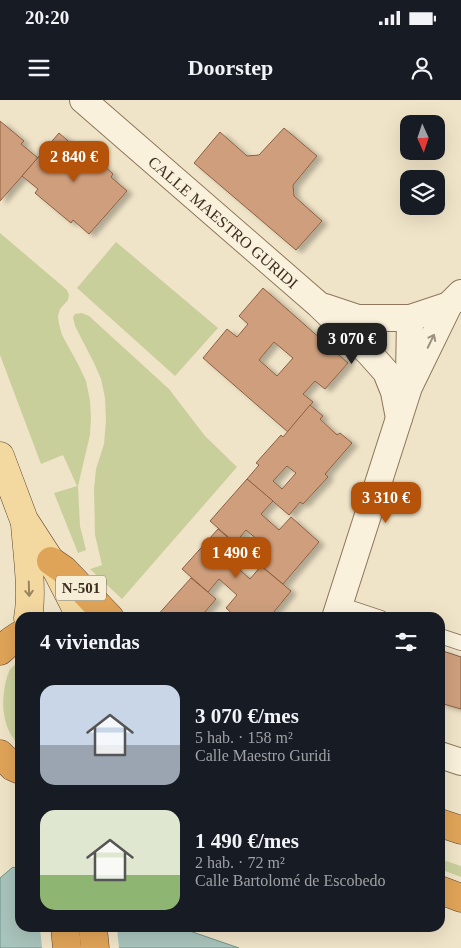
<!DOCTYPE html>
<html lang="es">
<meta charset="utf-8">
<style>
:root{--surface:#171b24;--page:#20242c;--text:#f1f3f6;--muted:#9ea1a6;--accent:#b45309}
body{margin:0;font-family:"Times New Roman",serif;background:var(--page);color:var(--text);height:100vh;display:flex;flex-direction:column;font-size:19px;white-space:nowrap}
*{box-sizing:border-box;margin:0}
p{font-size:16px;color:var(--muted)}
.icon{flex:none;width:28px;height:28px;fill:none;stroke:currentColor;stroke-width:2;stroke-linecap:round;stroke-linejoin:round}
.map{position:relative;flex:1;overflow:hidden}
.details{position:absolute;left:15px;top:512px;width:430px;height:320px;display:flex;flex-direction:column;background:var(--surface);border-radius:15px;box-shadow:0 5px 20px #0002}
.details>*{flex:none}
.needle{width:32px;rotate:177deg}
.tools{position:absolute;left:400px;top:15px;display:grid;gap:10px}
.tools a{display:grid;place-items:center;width:45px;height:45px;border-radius:10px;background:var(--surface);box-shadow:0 5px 20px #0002;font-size:25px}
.price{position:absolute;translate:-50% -42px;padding:0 11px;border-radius:10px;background:var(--accent);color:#fff;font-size:16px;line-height:32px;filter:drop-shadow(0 1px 2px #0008)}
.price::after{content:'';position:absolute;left:50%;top:30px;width:15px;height:11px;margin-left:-8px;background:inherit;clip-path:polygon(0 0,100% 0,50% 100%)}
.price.on{background:#222;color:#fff}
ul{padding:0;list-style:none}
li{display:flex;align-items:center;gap:15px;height:125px;padding:0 25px}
li span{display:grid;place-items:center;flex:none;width:140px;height:100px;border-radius:15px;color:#555}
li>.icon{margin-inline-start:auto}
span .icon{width:60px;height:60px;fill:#fffc;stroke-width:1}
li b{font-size:21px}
h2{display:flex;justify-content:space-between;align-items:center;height:60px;padding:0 25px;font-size:21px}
.status{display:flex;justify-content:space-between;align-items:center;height:35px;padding:0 25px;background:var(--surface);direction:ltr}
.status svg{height:14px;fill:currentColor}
header{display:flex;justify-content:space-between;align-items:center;height:65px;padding:0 25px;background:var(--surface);font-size:22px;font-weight:800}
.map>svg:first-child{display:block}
.green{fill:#c9cf9b}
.water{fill:#a9c4bc;stroke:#6f938a}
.pier{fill:#f0e4c8}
.building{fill:#cf9f7d;stroke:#8d5f41;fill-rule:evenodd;filter:url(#shadow)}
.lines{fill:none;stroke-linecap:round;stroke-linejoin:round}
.lane-casing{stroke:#8d765c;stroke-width:16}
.street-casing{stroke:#8d765c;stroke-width:28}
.primary-casing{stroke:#5b4430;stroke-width:29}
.highway-casing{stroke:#5b4430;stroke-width:29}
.lane{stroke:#faf1dc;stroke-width:14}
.street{stroke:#faf1dc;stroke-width:26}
.primary{stroke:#f3d9a0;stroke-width:28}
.highway{stroke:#e0a458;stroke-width:28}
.oneway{stroke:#9c907e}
.oneway2{stroke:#988460}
.labels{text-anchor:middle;stroke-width:5;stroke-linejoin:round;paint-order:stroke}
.shield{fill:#f7eed8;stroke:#756857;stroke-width:1}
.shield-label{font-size:15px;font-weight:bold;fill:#3d2e20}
.street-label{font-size:16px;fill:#3d2e20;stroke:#f7eed8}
</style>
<div class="status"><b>20:20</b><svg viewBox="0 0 49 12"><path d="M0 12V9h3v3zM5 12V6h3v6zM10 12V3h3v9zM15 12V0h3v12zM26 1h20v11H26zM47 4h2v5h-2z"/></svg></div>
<header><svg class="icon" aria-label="menu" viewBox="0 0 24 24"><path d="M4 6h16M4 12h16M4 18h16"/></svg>Doorstep<svg class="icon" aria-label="person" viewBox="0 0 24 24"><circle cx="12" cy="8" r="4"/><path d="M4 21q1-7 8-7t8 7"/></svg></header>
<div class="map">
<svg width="461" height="848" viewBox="0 0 461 848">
<defs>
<filter id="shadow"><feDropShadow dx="5.5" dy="3" stdDeviation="2.5" flood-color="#0004"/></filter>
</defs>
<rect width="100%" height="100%" fill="#f0e4c8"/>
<g class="green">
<path d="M0,133l67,57 2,5 -1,5 -8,9 -2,7 1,8 3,11 16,29 8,17 4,19 1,18 -1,17 -12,51 2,40 6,24 -8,3 -24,-60 23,-7 -14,-31 -22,9 -41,-109z"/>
<path d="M116,142l102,86 -43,48 -98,-88z"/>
<path d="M82,213l7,3 80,73 36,47 32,31 -115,132 -32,-30 12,-4 -7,-30 -1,-46 2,-20 8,-25 2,-23 -1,-23 -4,-19 -7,-16 -19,-37 -2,-9 2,-3z"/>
<path d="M20,559v87c-20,-19 -20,-50 -11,-75 3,-4 8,-8 11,-12z"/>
<path d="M440,759l21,7v11l-21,-8z"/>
</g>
<path class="water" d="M13,767l7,3v58h161l58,20h-239v-70z"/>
<path class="pier" d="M40,828h77l2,20h-77z"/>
<g class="building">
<path d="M0,21l24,20 -3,3 17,14 -38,43z"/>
<path d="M284,28l33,28 -24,29 1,11 28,25 -26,29 -102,-87 26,-31 27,24 12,-1z"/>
<path d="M59,33l16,14 4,-4 34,31 -2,3 16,14 -38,43 -16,-14 -2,3 -36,-30 3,-4 -16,-13z"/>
<path d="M263,188l85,75 -23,26 -10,-8 -12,13 10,8 -25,30 -85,-74 24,-29 10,8 11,-13 -9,-8zM274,242l19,16 -16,18 -18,-16z"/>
<path d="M310,305l13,11 -3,3 17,16 3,-2 12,10 -27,31 3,3 -25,27 -3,-2 -11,13 -42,-36 12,-14 -3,-2 25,-28 2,2zM287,366l9,7 -14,16 -9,-8z"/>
<path d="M247,379l26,22 -12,13 18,16 12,-13 28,25 -36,42 -30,-25 12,-13 -19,-16 -11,13 -25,-22z"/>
<path d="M218,429l26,22 -11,13 17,15 11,-13 30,25 -22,27h-32l-11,-10 11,-13 -18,-16 -11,13 -26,-23z"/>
<path d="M191,478l25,21 -12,14 5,5h-54z"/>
<path d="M440,550l21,7v52l-21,-6z"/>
</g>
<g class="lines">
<defs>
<g id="lane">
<path d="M339,504l42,14"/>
<path d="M440,536l21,7"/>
</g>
<g id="street">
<path id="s1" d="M83,0l236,205 50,48 17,19 8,20 5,26"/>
<path d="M325,207l33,11h52l39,-13"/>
<path d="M409,279l1,-61"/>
<path d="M335,518l74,-231 40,-82 12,-12"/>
<path d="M440,655l21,7"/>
</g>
<g id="primary">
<path d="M0,356l24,64 33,51 24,47"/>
<path d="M25,424c2,28 8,67 3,94"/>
</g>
<g id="highway">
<path d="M51,461l13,9 46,48"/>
<path d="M0,551l11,-10 9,-6"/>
<path d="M0,654l13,13 7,3"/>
<path d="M440,723l21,7"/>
<path d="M440,790l21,8"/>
<path d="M65,828l2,20"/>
<path d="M93,828l2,20"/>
</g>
</defs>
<use href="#lane" class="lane-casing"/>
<use href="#street" class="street-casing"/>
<use href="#primary" class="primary-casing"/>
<use href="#highway" class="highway-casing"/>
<use href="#lane" class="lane"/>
<use href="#street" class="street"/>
<use href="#primary" class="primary"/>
<use href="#highway" class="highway"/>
</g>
<defs><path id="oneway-shaft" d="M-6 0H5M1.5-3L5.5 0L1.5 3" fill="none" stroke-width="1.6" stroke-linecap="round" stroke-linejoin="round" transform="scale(1.25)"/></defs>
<use class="oneway" href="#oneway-shaft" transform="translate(431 241) rotate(-64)"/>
<use class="oneway2" href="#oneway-shaft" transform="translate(29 489) rotate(88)"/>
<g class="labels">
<rect class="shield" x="56" y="475.5" width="50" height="25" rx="4"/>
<g class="shield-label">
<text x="81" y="493">N-501</text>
</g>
<g class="street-label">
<text dy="6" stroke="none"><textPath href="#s1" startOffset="186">CALLE MAESTRO GURIDI</textPath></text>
</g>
</g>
</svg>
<div class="tools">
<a><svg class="needle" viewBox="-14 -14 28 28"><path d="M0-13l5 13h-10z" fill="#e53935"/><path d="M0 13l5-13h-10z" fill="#9ea1a6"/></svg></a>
<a><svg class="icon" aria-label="layers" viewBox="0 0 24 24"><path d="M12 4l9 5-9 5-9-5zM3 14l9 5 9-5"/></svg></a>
</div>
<b class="price" style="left:74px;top:83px">2 840 €</b>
<b class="price on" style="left:352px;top:265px">3 070 €</b>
<b class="price" style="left:386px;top:424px">3 310 €</b>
<b class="price" style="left:236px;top:479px">1 490 €</b>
<section class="details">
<h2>4 viviendas<svg class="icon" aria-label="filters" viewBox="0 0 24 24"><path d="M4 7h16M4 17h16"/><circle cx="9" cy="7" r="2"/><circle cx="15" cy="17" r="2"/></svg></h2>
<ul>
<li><span style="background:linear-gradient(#c9d6e8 60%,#9aa5b1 0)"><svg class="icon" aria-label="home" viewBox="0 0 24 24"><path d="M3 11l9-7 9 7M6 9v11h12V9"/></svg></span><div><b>3 070 €/mes</b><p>5 hab. · 158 m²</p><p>Calle Maestro Guridi</p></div></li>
<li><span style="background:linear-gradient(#dfe7d0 65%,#8fb573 0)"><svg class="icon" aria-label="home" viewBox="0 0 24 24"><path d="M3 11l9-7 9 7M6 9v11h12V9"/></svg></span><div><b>1 490 €/mes</b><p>2 hab. · 72 m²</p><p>Calle Bartolomé de Escobedo</p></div></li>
</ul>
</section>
</div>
